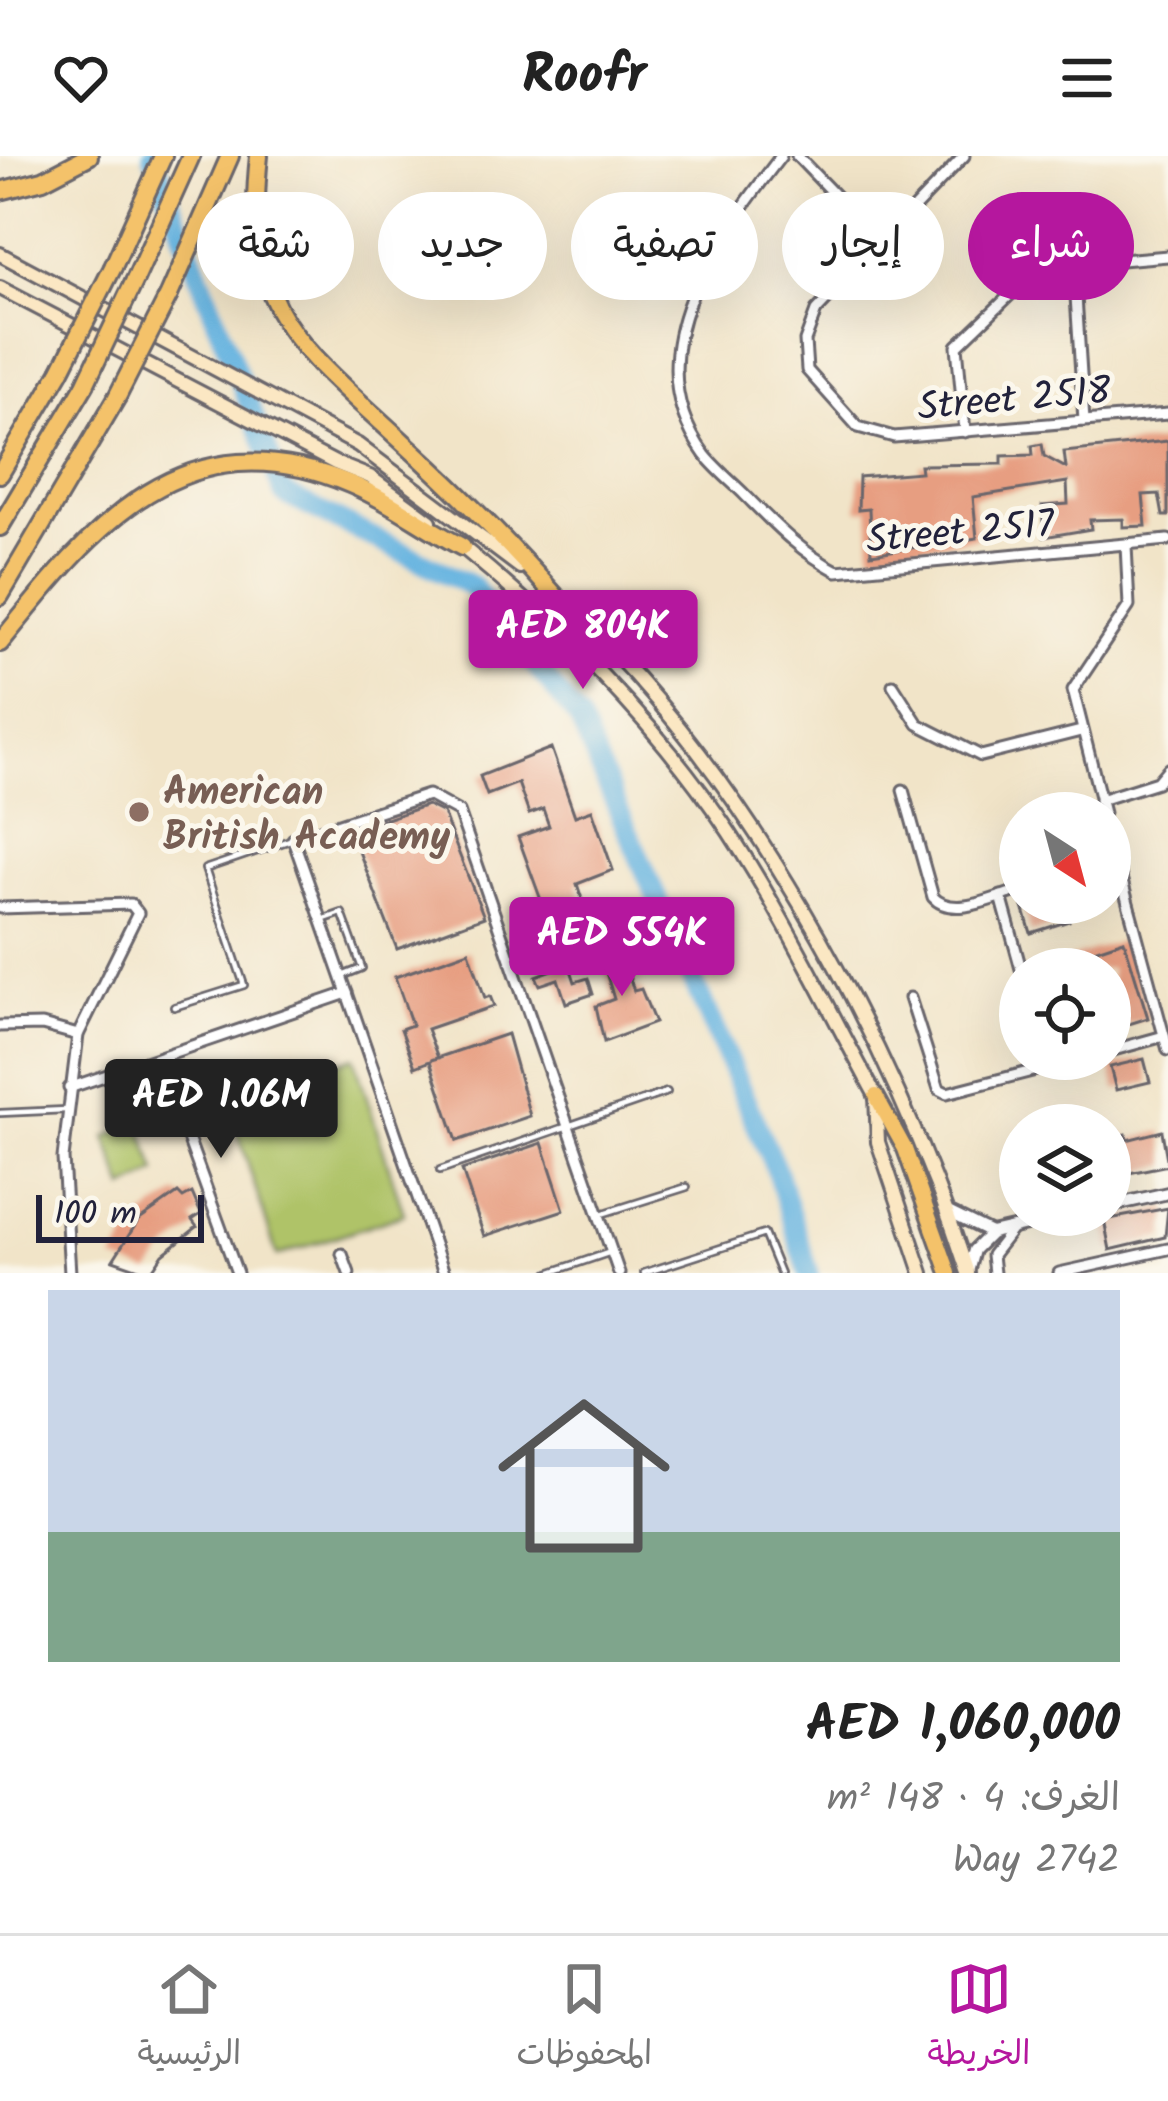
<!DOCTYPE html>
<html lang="ar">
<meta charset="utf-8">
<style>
:root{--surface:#fff;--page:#f2f2f2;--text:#222;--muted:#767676;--line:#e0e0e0;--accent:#b5179e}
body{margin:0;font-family:Kalam,"Playpen Sans Arabic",sans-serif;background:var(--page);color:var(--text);direction:rtl;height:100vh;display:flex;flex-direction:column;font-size:45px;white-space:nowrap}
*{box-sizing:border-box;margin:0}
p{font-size:39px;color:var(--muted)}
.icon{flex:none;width:66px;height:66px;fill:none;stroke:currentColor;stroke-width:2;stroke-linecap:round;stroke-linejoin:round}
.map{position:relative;height:1117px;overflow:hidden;direction:ltr}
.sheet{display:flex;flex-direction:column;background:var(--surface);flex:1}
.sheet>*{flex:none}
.banner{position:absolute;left:36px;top:36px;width:1098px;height:108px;direction:rtl;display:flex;gap:24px}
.needle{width:78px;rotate:144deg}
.tools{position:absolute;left:999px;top:636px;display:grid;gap:24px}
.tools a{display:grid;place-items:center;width:132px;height:132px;border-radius:50%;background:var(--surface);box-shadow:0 12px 48px #0002;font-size:60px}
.scale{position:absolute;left:36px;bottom:30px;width:168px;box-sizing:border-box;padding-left:12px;border:6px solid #22223b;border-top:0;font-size:33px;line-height:42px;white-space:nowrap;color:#22223b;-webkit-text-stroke:9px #fbf7ec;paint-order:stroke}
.price{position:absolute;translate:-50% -102px;padding:0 27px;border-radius:12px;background:var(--accent);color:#fff;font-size:39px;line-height:78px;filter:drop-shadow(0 3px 6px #0008)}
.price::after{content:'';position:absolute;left:50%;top:72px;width:36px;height:27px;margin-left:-18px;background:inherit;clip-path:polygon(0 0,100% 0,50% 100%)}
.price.on{background:#222;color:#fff}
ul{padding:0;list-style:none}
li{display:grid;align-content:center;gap:24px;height:636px;padding:0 48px}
li span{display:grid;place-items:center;height:372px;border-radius:0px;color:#555}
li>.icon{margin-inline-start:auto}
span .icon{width:216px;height:216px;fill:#fffc;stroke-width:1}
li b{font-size:51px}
.pill{padding:0 42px;border-radius:54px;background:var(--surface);box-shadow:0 12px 48px #0002;font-size:42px;line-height:108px}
.pill.on{background:var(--accent);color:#fff}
header{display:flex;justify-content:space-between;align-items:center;height:156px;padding:0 48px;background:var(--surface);font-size:54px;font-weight:800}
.dock{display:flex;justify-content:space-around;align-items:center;height:168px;border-top:3px solid var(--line);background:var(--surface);font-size:33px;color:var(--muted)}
.dock a{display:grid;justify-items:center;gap:6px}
.dock .on{color:var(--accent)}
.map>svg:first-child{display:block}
.pitch{fill:#afc367;stroke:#687251;stroke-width:3}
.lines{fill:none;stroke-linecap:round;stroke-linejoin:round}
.river{stroke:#66b4e0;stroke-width:21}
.building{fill:#e79e81}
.service-casing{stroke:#6a666c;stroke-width:10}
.minor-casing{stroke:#6a666c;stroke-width:15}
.tertiary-casing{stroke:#6a666c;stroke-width:16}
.secondary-casing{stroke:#6a666c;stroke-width:18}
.primary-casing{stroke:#6a666c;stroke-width:20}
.motorway-casing{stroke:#6a666c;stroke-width:22}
.service{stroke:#fff;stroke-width:4.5}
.minor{stroke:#fff;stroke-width:9}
.tertiary{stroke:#fff;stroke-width:10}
.secondary{stroke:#fbe7c3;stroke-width:12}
.primary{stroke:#f4c26a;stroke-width:14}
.motorway{stroke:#f4c26a;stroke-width:16}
.motorway-bridge-casing{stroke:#6a666c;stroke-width:22;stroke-linecap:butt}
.motorway-bridge{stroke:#f4c26a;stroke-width:16}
.education-dot{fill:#8d6e63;stroke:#fbf7ec;stroke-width:4.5}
.labels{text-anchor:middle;stroke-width:10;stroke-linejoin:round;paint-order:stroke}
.street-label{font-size:39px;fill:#22223b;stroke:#fbf7ec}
.education-label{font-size:39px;font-weight:bold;fill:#785e54;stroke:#fbf7ec;text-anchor:start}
</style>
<header><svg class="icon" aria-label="menu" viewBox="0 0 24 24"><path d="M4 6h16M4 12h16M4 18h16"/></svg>Roofr<svg class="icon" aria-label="heart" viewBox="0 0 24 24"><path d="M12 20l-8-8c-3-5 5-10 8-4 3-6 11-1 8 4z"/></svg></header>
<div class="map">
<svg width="1168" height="1117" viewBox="0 0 1168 1117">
<rect width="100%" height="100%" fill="#fbf7ec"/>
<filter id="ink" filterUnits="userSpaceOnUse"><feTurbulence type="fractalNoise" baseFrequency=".00833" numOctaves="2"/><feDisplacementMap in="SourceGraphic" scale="24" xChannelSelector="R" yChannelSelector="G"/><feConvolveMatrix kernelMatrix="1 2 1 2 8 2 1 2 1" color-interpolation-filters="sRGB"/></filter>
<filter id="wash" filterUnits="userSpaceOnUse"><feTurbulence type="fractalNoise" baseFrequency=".004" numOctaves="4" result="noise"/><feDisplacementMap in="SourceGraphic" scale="48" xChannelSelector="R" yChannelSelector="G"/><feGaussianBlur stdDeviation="2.7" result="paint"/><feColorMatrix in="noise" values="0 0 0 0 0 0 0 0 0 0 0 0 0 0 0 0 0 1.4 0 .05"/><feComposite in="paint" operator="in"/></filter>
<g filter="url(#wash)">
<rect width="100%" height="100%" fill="#f1e4c8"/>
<g class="pitch">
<path d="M354,901l50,157 -127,42 -50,-158z"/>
<path d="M139,967l18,49 -32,17 -19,-52z"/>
</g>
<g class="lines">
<path class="river" d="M153,0l131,338 188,92 107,134 198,452 32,101"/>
</g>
<g id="blocks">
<g class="building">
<path d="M1168,285v75h-5l-4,-22 -16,1 3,31 -23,1v-8l-33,1 1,9 -47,8 -2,-31 26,-2 -1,-22 -94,15 4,41 -106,16 -2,-45 -11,1 1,-33 62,-5 -1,-7 82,-1v-8l31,-1 -1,-9 10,-2 2,12 22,12 -2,-16z"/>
<path d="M551,592l24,68 17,-6 21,60 -36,14 11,33 -54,19 -7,-19 18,-6 -27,-74 31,-11 -6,-17 -14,5 -11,-31 -31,12 -7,-19z"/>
<path d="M427,649l16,8 41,104 -87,32 -46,-118z"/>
<path d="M1036,747h28l5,18 -38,12 -8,-26z"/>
<path d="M1124,784l24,78 -38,12v-61h-73z"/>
<path d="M626,787l4,11 -7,3 11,34 7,-2 14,34 -51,19 -8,-36 18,-7 -14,-46z"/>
<path d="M469,795l16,47 5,-2 4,10 -67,23 11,29 -7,2 76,-26 23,82 -73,25 -27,-80 -15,6 -14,-38 11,-4 -17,-48z"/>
<path d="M569,808l6,18 13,-4 5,16 -27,9 -8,-24 -18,6 -4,-9z"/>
<path d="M1144,903l6,23 -34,8 -6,-23z"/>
<path d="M1162,975l6,34 -58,12v-40l16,-3 1,6z"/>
<path d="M542,987l22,67 -80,26 -22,-66z"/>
<path d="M178,1037l5,5 9,-5 9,21 -9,6 5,7 -34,27 -13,19 -37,-13 25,-39z"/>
<path d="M1168,1052l-3,29 -55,13 -6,-30z"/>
</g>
</g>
</g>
<g filter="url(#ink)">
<use href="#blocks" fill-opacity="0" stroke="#6a666c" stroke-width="3"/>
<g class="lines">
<defs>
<g id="service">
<path d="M322,764l20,-7 20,55 -20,8"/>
<path d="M174,851l70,-22 -39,-116 88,-30"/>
<path d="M0,957l66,-3"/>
<path d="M440,1014l227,-78"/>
<path d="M598,1059l89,-28"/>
<path d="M549,1117l62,-21"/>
<path d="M644,1117l120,-39 16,39"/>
</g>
<g id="minor">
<path d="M781,0c-62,81 -152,196 -76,299 11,14 27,27 40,40 29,29 54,56 92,76l331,-31"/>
<path d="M797,0l81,84"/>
<path d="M964,0l-148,155 -11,30 2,29 51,57 36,10 274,-23"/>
<path d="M1074,109l10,156"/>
<path d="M965,276l-8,-86 82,-79 129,-11"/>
<path d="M893,529l25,39 63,32 100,-25"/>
<path d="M903,634l30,107c19,22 63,0 87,-7"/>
<path d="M1100,644l57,-18 11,-13"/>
<path d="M1104,657l-31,-123 56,-84 -3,-61"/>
<path d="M1110,681l58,213"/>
<path d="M1001,740l20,73"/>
<path d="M0,752l131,-4 7,9 -60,122 -15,123 7,115"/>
<path d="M347,837l97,280"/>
<path d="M910,842l29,91 8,4 132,-34"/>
<path d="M0,870l42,-1 36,10"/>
<path d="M1110,895l54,-15"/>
<path d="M166,902l3,28 68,187"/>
<path d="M69,932l278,-95 -54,-154 135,-44 31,17 160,461"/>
<path d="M342,1098l7,19"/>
<path d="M994,1117l-2,-18 21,-27"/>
<path d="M1059,1117l109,-24"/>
</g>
<g id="tertiary">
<path d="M1110,1050l58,-13"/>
<path d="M948,1056l43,21 79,-18"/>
<path d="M968,1116l6,-22 17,-17"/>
</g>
<g id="secondary">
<path d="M0,98l358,191 162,122"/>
<path d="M0,132l335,175 35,14 60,44"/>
<path d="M460,389c100,82 197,178 269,287 55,84 99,176 147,264l2,46 44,131"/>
<path d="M554,439c185,162 339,446 414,678"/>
</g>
<path id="primary" d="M876,940l29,53 44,124"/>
<g id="motorway">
<path d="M259,0c-17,157 40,189 144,286 55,50 107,102 156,158"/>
<path d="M0,35l43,-11 46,-24"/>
<path d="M113,111l50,-111"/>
<path d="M135,124l56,-124"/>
<path d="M169,139l61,-139"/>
<path d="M0,318l60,-102"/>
<path d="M0,371l85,-142"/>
<path d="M0,440l116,-197"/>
<path d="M0,487c93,-116 183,-229 350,-159 39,16 74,43 112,63"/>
</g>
</defs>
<use href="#service" class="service-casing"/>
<use href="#minor" class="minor-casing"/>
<use href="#tertiary" class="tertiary-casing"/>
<use href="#secondary" class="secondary-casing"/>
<use href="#primary" class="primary-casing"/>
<use href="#motorway" class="motorway-casing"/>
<use href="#service" class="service"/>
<use href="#minor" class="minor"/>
<use href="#tertiary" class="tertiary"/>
<use href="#secondary" class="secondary"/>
<use href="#primary" class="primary"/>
<use href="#motorway" class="motorway"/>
<defs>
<g id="motorway-bridge">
<path d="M60,216l53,-105"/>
<path d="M85,229l50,-105"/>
<path d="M116,243l53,-104"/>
</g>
</defs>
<use href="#motorway-bridge" class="motorway-bridge-casing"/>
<use href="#motorway-bridge" class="motorway-bridge"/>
</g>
</g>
<circle class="education-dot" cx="139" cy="656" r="12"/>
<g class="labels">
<g class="street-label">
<text transform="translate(1014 241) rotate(-5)" y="14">Street 2518</text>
<text transform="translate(960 374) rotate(-5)" y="14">Street 2517</text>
</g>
<g class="education-label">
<text x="163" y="648">American<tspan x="163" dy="45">British Academy</tspan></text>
</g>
</g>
</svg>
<div class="tools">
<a><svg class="needle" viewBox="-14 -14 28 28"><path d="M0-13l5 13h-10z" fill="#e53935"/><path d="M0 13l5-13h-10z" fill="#767676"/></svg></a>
<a><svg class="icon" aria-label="locate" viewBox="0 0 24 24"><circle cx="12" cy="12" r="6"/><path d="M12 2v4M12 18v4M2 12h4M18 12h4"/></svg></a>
<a><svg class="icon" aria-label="layers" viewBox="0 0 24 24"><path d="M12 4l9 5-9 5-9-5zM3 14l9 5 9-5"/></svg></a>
</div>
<div class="scale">100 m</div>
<b class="price" style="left:583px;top:536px">AED 804K</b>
<b class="price" style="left:622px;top:843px">AED 554K</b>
<b class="price on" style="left:221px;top:1005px">AED 1.06M</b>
<div class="banner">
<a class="pill on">شراء</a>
<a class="pill">إيجار</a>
<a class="pill">تصفية</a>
<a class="pill">جديد</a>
<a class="pill">شقة</a>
</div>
</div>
<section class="sheet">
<ul>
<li><span style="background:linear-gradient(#c9d6e8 65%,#7fa58c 0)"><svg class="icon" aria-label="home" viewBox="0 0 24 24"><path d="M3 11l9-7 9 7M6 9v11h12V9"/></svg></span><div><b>AED 1,060,000</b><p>الغرف: 4 · 148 m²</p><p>Way 2742</p></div></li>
</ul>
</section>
<nav class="dock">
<a class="on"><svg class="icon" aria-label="map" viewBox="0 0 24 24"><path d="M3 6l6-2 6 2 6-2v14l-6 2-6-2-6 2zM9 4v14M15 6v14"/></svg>الخريطة</a>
<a><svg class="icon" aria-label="saved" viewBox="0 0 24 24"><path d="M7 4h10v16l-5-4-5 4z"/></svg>المحفوظات</a>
<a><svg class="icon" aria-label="home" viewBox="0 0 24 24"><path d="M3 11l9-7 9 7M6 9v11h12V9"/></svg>الرئيسية</a>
</nav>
